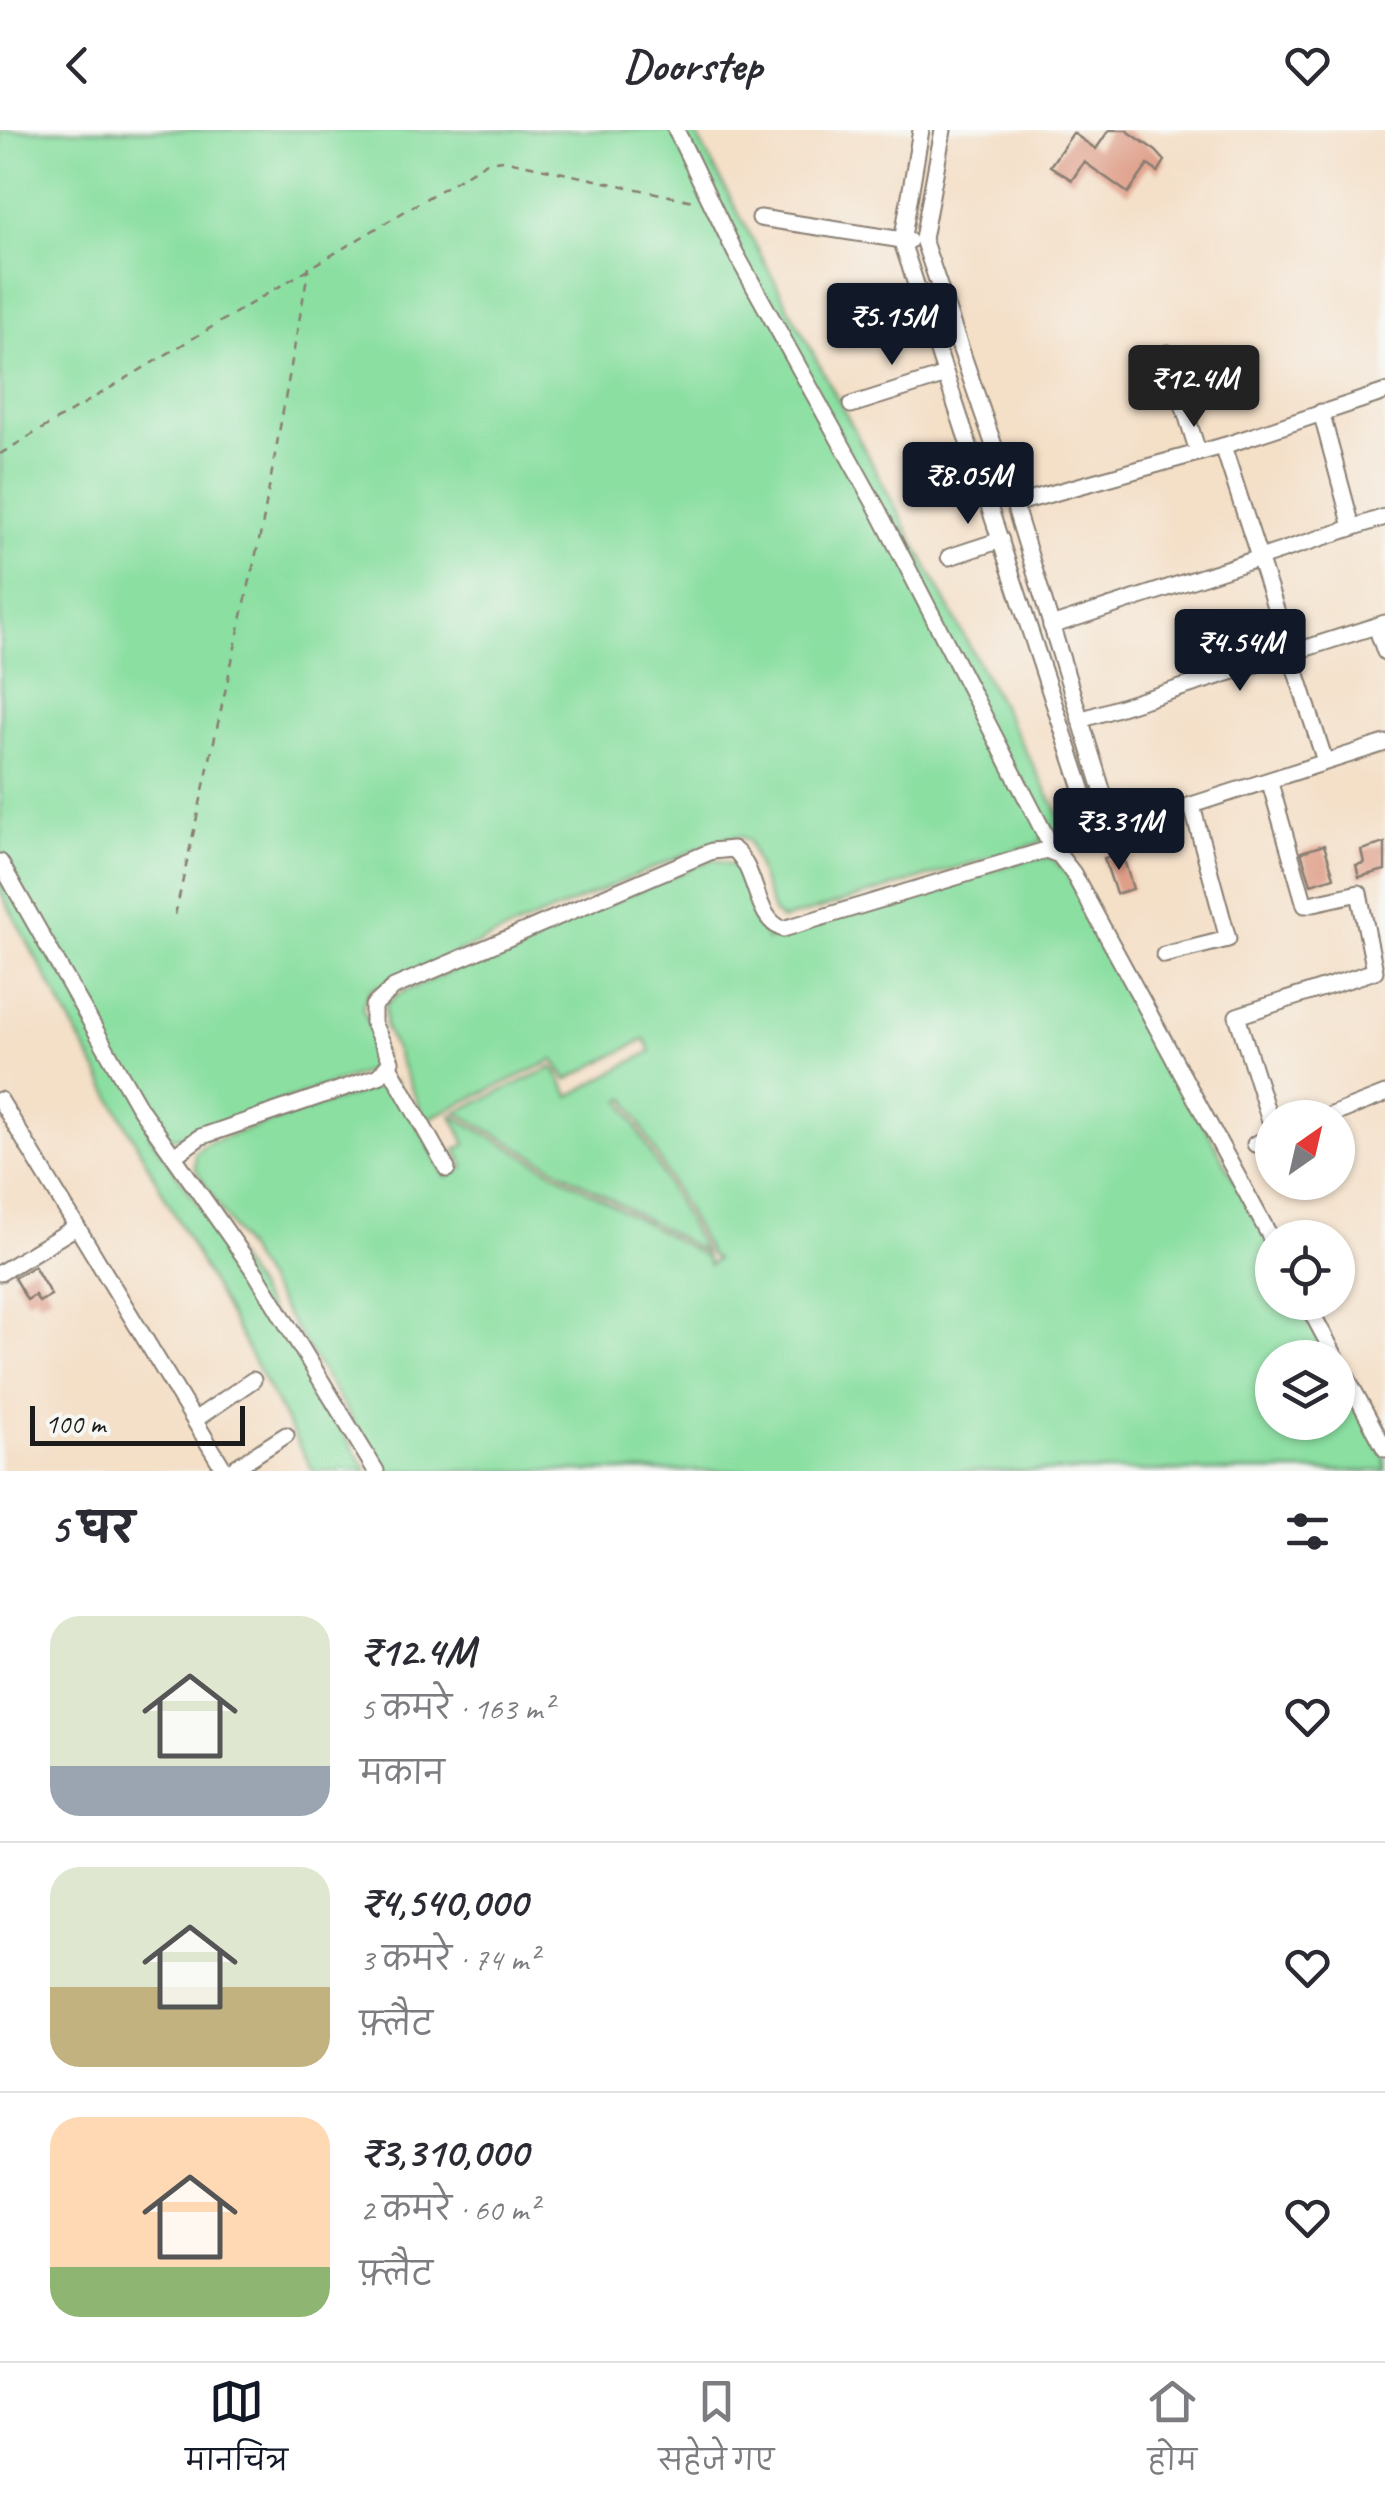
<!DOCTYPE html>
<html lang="hi">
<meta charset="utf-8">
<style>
:root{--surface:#fff;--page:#f7f7f7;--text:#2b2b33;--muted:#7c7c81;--line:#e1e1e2;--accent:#111827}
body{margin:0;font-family:Caveat,"Playpen Sans Deva",sans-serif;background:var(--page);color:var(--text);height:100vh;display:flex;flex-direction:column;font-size:38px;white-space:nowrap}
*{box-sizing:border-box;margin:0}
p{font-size:32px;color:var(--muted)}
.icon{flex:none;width:55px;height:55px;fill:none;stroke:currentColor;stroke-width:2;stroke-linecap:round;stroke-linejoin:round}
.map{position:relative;height:1341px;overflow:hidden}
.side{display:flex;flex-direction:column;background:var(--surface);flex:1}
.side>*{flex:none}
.needle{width:65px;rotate:34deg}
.tools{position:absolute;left:1255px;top:970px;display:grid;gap:20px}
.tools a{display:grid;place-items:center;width:100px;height:100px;border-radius:50%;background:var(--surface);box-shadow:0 2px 8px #0004;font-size:50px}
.scale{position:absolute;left:30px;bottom:25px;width:215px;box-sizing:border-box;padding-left:10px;border:5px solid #1c1c1c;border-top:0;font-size:28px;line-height:35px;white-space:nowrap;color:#1c1c1c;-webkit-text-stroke:8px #f6f6f2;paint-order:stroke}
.price{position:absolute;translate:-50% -85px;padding:0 22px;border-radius:10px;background:var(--accent);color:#fff;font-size:32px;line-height:65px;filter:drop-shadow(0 2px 5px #0008)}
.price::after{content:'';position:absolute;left:50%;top:60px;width:30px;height:22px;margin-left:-15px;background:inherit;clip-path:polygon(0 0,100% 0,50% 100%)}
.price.selected{background:#222;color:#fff}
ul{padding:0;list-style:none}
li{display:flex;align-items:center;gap:30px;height:250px;padding:0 50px}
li+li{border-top:2px solid var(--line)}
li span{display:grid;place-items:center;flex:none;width:280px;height:200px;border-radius:30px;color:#555}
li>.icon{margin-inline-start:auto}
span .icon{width:120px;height:120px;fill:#fffc;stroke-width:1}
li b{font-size:42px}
h2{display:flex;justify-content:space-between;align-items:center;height:120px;padding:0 50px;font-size:42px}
header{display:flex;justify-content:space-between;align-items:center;height:130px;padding:0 50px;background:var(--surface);font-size:45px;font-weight:700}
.tab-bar{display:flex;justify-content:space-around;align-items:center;height:140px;border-top:2px solid var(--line);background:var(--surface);font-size:28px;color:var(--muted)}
.tab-bar a{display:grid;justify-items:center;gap:5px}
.tab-bar .selected{color:var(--accent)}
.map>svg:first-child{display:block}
.green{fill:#8adfa1;stroke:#537e5e;stroke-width:2.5}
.building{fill:#df9f89}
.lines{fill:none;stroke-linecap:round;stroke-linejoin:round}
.minor-casing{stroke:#887e72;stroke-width:19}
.path{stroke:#887e72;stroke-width:2.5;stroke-dasharray:8 8;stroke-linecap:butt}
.minor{stroke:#fff;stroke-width:15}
</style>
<header><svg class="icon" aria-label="back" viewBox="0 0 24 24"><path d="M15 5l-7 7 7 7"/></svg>Doorstep<svg class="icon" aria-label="heart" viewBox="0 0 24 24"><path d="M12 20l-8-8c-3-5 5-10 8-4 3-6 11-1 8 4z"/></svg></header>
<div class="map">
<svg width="1385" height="1341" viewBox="0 0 1385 1341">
<rect width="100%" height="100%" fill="#f6f6f2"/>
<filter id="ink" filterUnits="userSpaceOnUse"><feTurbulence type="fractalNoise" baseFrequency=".01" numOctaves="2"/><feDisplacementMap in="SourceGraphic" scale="20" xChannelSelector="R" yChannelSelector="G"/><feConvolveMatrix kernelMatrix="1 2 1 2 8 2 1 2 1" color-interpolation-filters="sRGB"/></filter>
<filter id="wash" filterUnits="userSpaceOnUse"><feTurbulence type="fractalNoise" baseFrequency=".0048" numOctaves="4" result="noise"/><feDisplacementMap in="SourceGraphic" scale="40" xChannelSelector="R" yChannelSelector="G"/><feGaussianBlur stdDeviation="2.25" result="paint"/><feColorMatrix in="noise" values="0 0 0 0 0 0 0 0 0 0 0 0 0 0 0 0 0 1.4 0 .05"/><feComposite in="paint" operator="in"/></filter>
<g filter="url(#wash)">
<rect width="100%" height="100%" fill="#f4dfc7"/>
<g class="green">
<path d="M0,0h694l373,699 -26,8 2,5 -261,78 -9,-8 -24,-71 -9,-5 -17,2 -353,152 -8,17 20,49 -7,13 -195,68 -13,1 -5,-6 -12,4 92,130 125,205h-54l-313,-580z"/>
<path d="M1052,728l19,20 201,372v52l29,1 30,54 -59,1v64h66v-52l47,88v13h-1001l-189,-303v-16l12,-9 187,-62 52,96 19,-10 -9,-17 10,-6 -14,-29 254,142 3,8 7,-6 -6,-4 -84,-157 -4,2 82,152 -248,-140 97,-45 17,29 81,-45 -6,-12 -78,41 -13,-20 -129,60 -40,-94 1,-22 12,-10 315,-135 26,8 13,24 15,49 262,-81z"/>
</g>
<g id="blocks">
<g class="building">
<path d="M1109,0h17l30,21 9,10 -7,11 -10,-7 -20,28 -44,-31 -12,18 -22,-14 23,-33 23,16z"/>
<path d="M1385,713v27l-26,7 -3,-12 8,-2 -3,-13z"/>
<path d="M1324,715l10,32 -23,7 -10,-32z"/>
<path d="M1122,723l11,36 -17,5 -12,-36z"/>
<path d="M34,1136l17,29 -12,7 -4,-7 -8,5 -13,-22z"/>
</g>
</g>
</g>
<g filter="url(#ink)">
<use href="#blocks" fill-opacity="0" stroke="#887e72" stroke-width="2.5"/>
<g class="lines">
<defs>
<g id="minor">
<path d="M676,0l60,124 142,256 175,340"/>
<path d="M921,0l-19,112 193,586h25l265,-85"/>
<path d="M943,0l-20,109 91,265 94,305 23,15"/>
<path d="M760,88l149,23"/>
<path d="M1167,223l31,99"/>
<path d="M851,275l95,-30"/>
<path d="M1321,282l31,115"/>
<path d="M1223,316l102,315"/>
<path d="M1014,374l209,-58 162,-54"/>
<path d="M949,427l52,-17"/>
<path d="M1051,496l334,-109"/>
<path d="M1376,496l9,26"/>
<path d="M1080,590l305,-97"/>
<path d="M1270,653l35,122 54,-12 16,78 -138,45 35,111"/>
<path d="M0,732l139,245 118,168 119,196"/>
<path d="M1164,825l64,-16 -36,-133"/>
<path d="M389,936l58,103"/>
<path d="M0,970l225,371"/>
<path d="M1324,988l61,-24"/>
<path d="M1255,1014l17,-7"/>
<path d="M174,1026l26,-19 179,-61 12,-15 -18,-38v-17l21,-19 318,-136 21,-2c25,19 21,70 50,80l263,-79 13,5 14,18 199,367"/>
<path d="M0,1143l76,-46"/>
<path d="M1306,1172l30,56"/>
<path d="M1338,1231l47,88"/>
<path d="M196,1289l57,-39"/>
<path d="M230,1341l56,-36"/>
</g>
</defs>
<use href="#minor" class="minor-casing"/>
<g class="path">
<path d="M0,324l487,-292 16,-2 190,41"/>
<path d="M175,785l87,-388 47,-261"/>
</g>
<use href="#minor" class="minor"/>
</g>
</g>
</svg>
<div class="tools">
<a><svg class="needle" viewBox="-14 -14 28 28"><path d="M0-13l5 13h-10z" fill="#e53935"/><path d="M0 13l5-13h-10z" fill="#7c7c81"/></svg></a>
<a><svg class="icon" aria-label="locate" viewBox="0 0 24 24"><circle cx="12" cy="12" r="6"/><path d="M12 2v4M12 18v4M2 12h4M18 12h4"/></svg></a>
<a><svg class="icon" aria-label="layers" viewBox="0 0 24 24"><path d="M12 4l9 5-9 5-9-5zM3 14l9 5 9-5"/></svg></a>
</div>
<div class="scale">100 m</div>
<b class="price" style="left:892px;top:238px">₹5.15M</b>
<b class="price selected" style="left:1194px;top:300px">₹12.4M</b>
<b class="price" style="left:968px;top:397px">₹8.05M</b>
<b class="price" style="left:1240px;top:564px">₹4.54M</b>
<b class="price" style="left:1119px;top:743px">₹3.31M</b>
</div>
<section class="side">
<h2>5 घर<svg class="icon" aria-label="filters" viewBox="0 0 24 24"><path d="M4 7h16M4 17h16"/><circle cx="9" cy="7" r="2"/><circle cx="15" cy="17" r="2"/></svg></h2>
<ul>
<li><span style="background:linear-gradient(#dfe7d0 75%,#9aa5b1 0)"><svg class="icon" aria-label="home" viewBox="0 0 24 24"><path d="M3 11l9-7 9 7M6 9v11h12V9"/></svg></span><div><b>₹12.4M</b><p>5 कमरे · 163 m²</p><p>मकान</p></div><svg class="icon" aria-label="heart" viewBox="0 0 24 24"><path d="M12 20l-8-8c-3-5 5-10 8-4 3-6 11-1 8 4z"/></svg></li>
<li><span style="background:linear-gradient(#dfe7d0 60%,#c2b280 0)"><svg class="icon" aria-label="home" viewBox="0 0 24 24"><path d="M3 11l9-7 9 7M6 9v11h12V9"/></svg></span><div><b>₹4,540,000</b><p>3 कमरे · 74 m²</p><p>फ़्लैट</p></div><svg class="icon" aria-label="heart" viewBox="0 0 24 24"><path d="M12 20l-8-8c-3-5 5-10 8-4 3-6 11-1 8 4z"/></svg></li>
<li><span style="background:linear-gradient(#ffd9b3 75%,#8fb573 0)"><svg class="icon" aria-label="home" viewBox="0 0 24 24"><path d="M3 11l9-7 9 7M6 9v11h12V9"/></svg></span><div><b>₹3,310,000</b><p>2 कमरे · 60 m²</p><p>फ़्लैट</p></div><svg class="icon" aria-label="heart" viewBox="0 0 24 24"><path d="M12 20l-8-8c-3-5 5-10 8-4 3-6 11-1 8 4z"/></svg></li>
</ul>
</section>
<nav class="tab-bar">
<a class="selected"><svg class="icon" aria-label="map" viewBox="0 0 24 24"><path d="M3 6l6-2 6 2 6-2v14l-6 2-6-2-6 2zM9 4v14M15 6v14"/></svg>मानचित्र</a>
<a><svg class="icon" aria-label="saved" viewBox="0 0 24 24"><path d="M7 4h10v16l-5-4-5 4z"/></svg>सहेजे गए</a>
<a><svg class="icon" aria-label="home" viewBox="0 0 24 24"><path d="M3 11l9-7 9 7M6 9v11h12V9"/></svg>होम</a>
</nav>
